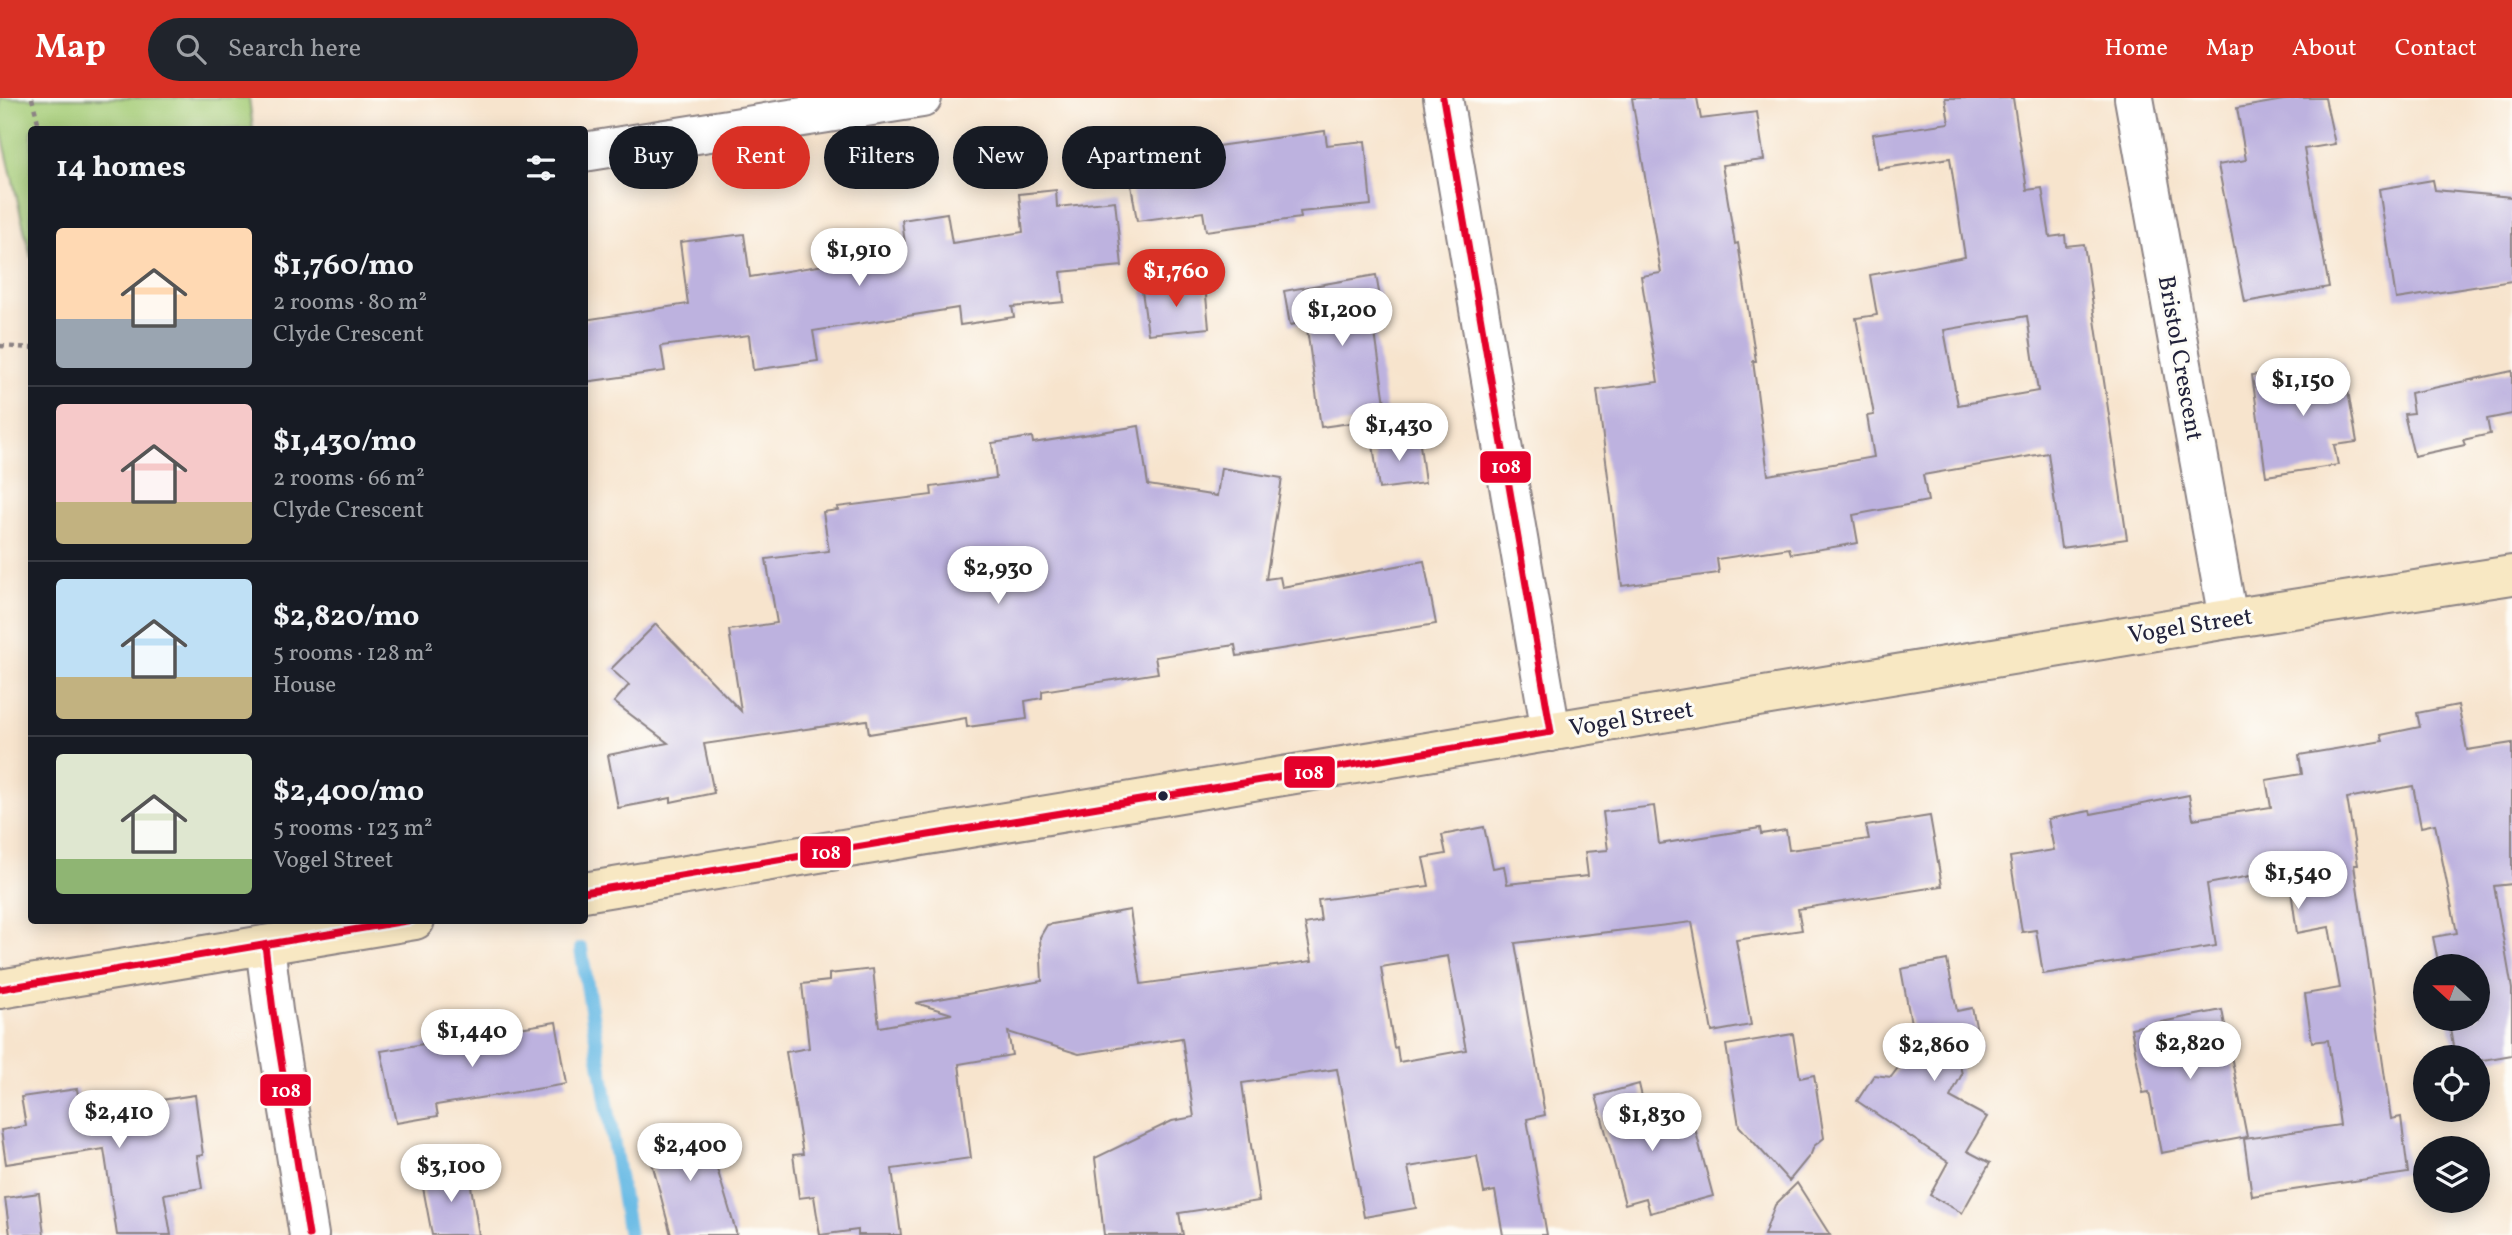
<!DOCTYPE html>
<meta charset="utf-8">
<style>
:root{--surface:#171b24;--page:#20242c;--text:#f1f3f6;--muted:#9ea1a6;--line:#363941;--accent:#d93025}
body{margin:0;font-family:Vollkorn,serif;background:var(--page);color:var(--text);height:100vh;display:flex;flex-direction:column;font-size:26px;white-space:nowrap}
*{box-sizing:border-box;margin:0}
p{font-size:23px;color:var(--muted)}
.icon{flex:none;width:38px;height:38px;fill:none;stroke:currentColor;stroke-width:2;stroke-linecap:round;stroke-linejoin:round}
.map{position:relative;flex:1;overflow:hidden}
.drawer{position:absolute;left:28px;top:28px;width:560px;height:798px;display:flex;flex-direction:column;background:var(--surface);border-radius:7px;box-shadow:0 4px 18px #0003}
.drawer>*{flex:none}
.hud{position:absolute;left:609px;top:28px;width:665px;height:63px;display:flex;gap:14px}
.needle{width:46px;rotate:291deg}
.fabs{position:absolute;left:2413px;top:856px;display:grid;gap:14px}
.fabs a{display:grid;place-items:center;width:77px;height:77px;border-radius:50%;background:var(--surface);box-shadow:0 4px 18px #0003;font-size:35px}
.price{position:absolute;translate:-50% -60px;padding:0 16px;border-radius:24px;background:#fff;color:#222;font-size:23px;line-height:46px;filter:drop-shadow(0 2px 4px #0008)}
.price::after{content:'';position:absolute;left:50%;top:42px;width:21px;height:16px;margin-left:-10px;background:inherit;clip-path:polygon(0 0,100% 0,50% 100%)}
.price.current{background:var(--accent);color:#fff}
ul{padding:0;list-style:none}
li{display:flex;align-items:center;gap:21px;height:175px;padding:0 28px}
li+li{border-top:2px solid var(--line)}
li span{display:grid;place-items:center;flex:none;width:196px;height:140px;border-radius:7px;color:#555}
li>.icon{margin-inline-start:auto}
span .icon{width:84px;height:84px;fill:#fffc;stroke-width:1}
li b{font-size:30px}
h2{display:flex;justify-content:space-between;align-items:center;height:84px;padding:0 28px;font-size:30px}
.chip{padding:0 24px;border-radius:32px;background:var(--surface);box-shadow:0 4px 18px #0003;font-size:24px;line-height:63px}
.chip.current{background:var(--accent);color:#fff}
header{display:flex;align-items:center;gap:42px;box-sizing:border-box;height:98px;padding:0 35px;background:var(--accent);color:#fff}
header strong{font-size:33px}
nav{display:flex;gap:38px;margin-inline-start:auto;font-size:24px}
.search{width:490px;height:63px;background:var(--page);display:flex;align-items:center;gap:18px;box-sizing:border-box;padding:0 24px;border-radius:38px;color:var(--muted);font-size:26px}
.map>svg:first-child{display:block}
.green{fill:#a5cc77;stroke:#647759;stroke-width:2}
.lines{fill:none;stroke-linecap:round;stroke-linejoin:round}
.stream{stroke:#6abbe5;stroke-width:14}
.building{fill:#bdb2df;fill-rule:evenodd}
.minor-casing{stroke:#8c8384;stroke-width:42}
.secondary-casing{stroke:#8c8384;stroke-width:42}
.path{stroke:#8c8384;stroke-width:4.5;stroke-dasharray:5 5;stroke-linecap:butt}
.minor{stroke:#fff;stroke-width:38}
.secondary{stroke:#f8e8c3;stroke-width:38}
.bus-1-casing{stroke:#fdfcf7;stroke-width:12}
.bus-1{stroke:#e4002b;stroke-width:7}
.bus-dot{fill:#22223b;stroke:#fdfcf7;stroke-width:2.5}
.labels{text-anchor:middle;stroke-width:6;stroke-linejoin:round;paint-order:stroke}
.street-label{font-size:24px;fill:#22223b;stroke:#fdfcf7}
.line-badge{stroke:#fdfcf7;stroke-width:2.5}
.badge-label{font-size:19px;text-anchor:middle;font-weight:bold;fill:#fff}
</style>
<header>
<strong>Map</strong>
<div class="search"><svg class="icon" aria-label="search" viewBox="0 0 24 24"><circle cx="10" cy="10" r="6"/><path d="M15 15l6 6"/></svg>Search here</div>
<nav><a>Home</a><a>Map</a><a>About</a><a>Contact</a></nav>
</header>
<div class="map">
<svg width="2512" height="1137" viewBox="0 0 2512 1137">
<rect width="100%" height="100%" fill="#fdfcf7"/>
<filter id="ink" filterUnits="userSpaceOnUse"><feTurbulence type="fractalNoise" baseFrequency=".0143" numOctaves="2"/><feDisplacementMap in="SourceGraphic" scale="14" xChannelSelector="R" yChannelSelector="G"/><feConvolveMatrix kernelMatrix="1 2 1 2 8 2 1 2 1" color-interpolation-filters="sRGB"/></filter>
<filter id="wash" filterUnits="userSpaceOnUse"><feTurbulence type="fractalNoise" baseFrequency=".00686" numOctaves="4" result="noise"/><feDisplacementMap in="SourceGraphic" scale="28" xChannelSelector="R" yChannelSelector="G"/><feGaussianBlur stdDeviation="1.57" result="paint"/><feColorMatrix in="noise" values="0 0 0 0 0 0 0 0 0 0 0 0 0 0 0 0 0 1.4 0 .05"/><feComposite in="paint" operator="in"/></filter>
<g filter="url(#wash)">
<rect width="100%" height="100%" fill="#f7e4cd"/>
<path class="green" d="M0,0h249l4,31 -221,1 -1,128 -31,-133z"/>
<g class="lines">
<path class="stream" d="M581,851l48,286"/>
</g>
<g id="blocks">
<g class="building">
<path d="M1632,0h65l4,21 56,-7 7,48 -42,5 13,79 3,-1 18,118h-3l15,114 106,-18 -7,-41 7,-1 -18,-97 21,-3 -7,-40 95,-18 -15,-99 -72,11 -5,-35 76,-11 -4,-25h68l14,92 15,-2 8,49 15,-2 1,11 18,-2 43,295 -66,9 -13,-95 -125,22 5,26 -75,14 5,28 -67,11 -2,-6 -72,11 2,14 -97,13 -25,-196 61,-8 -17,-106 20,-3zM2027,218l11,75 -80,14 -14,-75z"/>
<path d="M2295,0h30l10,46 -31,5 25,138 -84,15 -27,-137 28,-5 -9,-52z"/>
<path d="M1325,33l2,14 38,-4 6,64 -71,7 1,6 -95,13 -3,-19 -66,9 -7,-42 19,-3 -3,-20z"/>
<path d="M2433,82l2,10 77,7v84l-116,18 -17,-110z"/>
<path d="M1056,92l1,17 58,-6 7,65 -61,6 3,30 -52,5 2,10 -54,8 -2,-17 -145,23 5,30 -65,9 -4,-35 -88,11 4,25 -81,11v-62l104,-16 -8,-62 64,-8 6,43 156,-25 -4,-32 45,-7 5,30 71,-11 -4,-38z"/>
<path d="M1376,177l6,34 -10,2 15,107 -66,9 -15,-105 -16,3 -6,-34z"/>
<path d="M1205,187l4,43 -61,6 -6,-43z"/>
<path d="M2343,265l14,79 -23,3 4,20 -72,11 -14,-101z"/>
<path d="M2512,273v43l-25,5 3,15 -27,6 2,5 -51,11 -10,-42 9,-1 -3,-20z"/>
<path d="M1139,328l9,59 69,11 4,-28 61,10 -16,101 14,-2 2,10 142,-26 12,63 -199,32 -2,-11 -80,12 3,16 -116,18v7l-17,3 2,18 -60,8 -1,-9 -97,16 -2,-14 -163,24 10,49 -43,9v-4l-53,10 -10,-53 60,-12 -54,-41 15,-17 -18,-16 45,-45 85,87 -12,-81 48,-7 -11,-64 63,-8 -6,-39 15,-2 -1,-3 95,-12 -1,-8 65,-9 -4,-35 40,-6 1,6z"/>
<path d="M1419,339l6,46 -46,6 -6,-45z"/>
<path d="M2458,607l9,45 45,-7v141l-18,2 18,103v66l-34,6v-4h-23l-7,-39h30v-52h-39l-6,-29 24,-4 -22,-109 -14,3 -8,-41 -66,12 11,67h-4l37,254 10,-2 7,56 -156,23 -8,-57 96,-14 -12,-85 -16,2 -7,-48 35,-6 -11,-61 -32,6 -9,-64 -81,15 9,62 -173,28 -7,-44 -14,2 -12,-75 44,-7 -6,-31 42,-8 1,3 98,-19 4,24 78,-12 -5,-27 36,-6 -3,-19 84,-14 -2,-6 39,-8 -3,-14z"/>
<path d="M1654,708l5,38 101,-16 1,6 25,-4 3,20 80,-11 -3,-13 64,-10 12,70 -144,23 4,21 -66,10 15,85 -39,7 -20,-110 -177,21 30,172 -18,4 20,116h-44l-8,-44 -11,2 -7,-37 -69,11 8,41 -52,9 -27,-148 -95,14 17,118 -80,12 4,22h-79l-9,-77 77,-37 22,-4 -12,-79 -103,16 -71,-22 4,23 -53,9 12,94 -79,11 9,66h-43v-5l-38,5 -6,-39 -15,2 -6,-43 10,-1 -17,-102 23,-4 -7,-64 27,-3v-7l44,-5 6,58 73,-13 -36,-11 126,-22 -2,-44 7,-12 83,-15 11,74 171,-23 -7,-37 16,-3 -3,-21 111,-14 -6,-28 23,-4 -4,-19 42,-8 9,41 11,-2 3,18 81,-8 -3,-24 23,-2 -5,-38zM1448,858l18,94 -67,12 -2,-15 -3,1 -13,-81z"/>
<path d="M1947,862l10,51 15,-3 9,40 -24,5 5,21 -12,23 37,20 -20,34 23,12 -28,50 -32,-18 18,-33 -91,-61 17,-26 17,2 24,-32 -14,-76z"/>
<path d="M2222,912l25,127 -86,16 -12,-61 -6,1 -12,-65z"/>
<path d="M556,924l11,62 -131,21 2,11 -42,7 -15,-72z"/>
<path d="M1793,936l7,44 14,-3 10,63 -10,8 -3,8 -22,27 -50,-55 -13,-81z"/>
<path d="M1639,986l6,26 12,-3 6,22 30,-8 20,75 -63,17 -4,-15 -21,6 -29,-108z"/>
<path d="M77,991l4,23 114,-17 8,60 -6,1 5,32 -38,6 7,41h-54l-13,-86 -98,15 -5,-34 25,-4 -5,-29z"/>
<path d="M704,1027l33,110h-66l-26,-99z"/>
<path d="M468,1070l11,67h-47l-11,-58z"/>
<path d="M1797,1085l33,52h-66l11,-30z"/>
<path d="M39,1095l5,42h-34l-5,-37z"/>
</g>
</g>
</g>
<g filter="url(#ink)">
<use href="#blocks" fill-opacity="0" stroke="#8c8384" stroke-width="2"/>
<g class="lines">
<defs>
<g id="minor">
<path d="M1443,0l108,634"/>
<path d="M2134,0l94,521"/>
<path d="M584,54l338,-54"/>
<path d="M265,847l8,66 36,224"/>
</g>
<g id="secondary">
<path d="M584,794l1644,-273 284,-44"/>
<path d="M0,891l415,-69"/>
</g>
</defs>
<use href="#minor" class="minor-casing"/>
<use href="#secondary" class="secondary-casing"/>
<g class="path">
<path d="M32,0l8,32"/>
<path d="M0,248l32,2"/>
</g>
<use href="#minor" class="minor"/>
<use href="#secondary" class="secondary"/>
<defs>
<g id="bus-1">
<path d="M1443,0l108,634"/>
<path d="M584,794l967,-160"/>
<path d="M265,847l8,66 36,224"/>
<path d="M0,891l412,-69"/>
</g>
</defs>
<use href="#bus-1" class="bus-1-casing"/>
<use href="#bus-1" class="bus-1"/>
</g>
</g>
<circle class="bus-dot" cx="1163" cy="698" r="6"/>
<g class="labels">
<g class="street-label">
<text transform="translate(2181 260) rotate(80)" y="8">Bristol Crescent</text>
<text transform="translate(2190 527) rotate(-9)" y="8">Vogel Street</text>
<text transform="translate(1631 620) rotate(-9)" y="8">Vogel Street</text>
</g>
</g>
<g class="line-badge">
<rect x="1479" y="352" width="53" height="34" rx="7" fill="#e4002b"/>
<rect x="1283" y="657" width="53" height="34" rx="7" fill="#e4002b"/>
<rect x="799" y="737" width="53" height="34" rx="7" fill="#e4002b"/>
<rect x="259" y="975" width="53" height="34" rx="7" fill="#e4002b"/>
</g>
<g class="badge-label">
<text x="1506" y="375">108</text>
<text x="1309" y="681">108</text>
<text x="826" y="761">108</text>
<text x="286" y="999">108</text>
</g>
</svg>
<div class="fabs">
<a><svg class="needle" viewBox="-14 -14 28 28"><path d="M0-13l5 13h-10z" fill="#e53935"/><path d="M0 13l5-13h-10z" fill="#9ea1a6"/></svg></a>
<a><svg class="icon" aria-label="locate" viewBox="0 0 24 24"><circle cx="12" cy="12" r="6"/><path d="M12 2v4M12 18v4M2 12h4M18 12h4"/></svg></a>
<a><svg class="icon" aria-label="layers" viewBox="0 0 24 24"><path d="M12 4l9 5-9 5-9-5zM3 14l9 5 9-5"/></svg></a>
</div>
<b class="price" style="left:859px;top:190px">$1,910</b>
<b class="price current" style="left:1176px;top:211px">$1,760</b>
<b class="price" style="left:1342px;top:250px">$1,200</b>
<b class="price" style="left:2303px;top:320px">$1,150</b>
<b class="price" style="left:1399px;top:365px">$1,430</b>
<b class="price" style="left:998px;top:508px">$2,930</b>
<b class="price" style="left:2298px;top:813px">$1,540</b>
<b class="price" style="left:472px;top:971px">$1,440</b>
<b class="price" style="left:2190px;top:983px">$2,820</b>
<b class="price" style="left:1934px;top:985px">$2,860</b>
<b class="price" style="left:119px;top:1052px">$2,410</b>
<b class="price" style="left:1652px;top:1055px">$1,830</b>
<b class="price" style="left:690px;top:1085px">$2,400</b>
<b class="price" style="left:451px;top:1106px">$3,100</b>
<div class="hud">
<a class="chip">Buy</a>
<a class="chip current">Rent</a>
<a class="chip">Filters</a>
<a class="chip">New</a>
<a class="chip">Apartment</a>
</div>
<section class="drawer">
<h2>14 homes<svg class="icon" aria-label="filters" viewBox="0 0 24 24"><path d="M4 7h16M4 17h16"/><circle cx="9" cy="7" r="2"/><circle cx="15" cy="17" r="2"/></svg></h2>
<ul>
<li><span style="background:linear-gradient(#ffd9b3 65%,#9aa5b1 0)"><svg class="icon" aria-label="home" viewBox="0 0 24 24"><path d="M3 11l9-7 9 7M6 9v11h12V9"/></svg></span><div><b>$1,760/mo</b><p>2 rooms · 80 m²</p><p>Clyde Crescent</p></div></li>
<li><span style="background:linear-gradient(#f6c9c9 70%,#c2b280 0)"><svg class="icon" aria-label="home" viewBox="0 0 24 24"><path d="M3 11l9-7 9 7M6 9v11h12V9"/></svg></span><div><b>$1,430/mo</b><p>2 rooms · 66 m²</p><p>Clyde Crescent</p></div></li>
<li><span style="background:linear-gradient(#bfe0f5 70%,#c2b280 0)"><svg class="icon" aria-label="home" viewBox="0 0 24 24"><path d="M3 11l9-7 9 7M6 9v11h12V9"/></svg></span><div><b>$2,820/mo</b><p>5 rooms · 128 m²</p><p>House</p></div></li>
<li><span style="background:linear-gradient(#dfe7d0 75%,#8fb573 0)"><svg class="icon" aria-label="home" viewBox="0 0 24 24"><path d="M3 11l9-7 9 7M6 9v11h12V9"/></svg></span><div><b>$2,400/mo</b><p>5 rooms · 123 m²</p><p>Vogel Street</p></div></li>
</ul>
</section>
</div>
